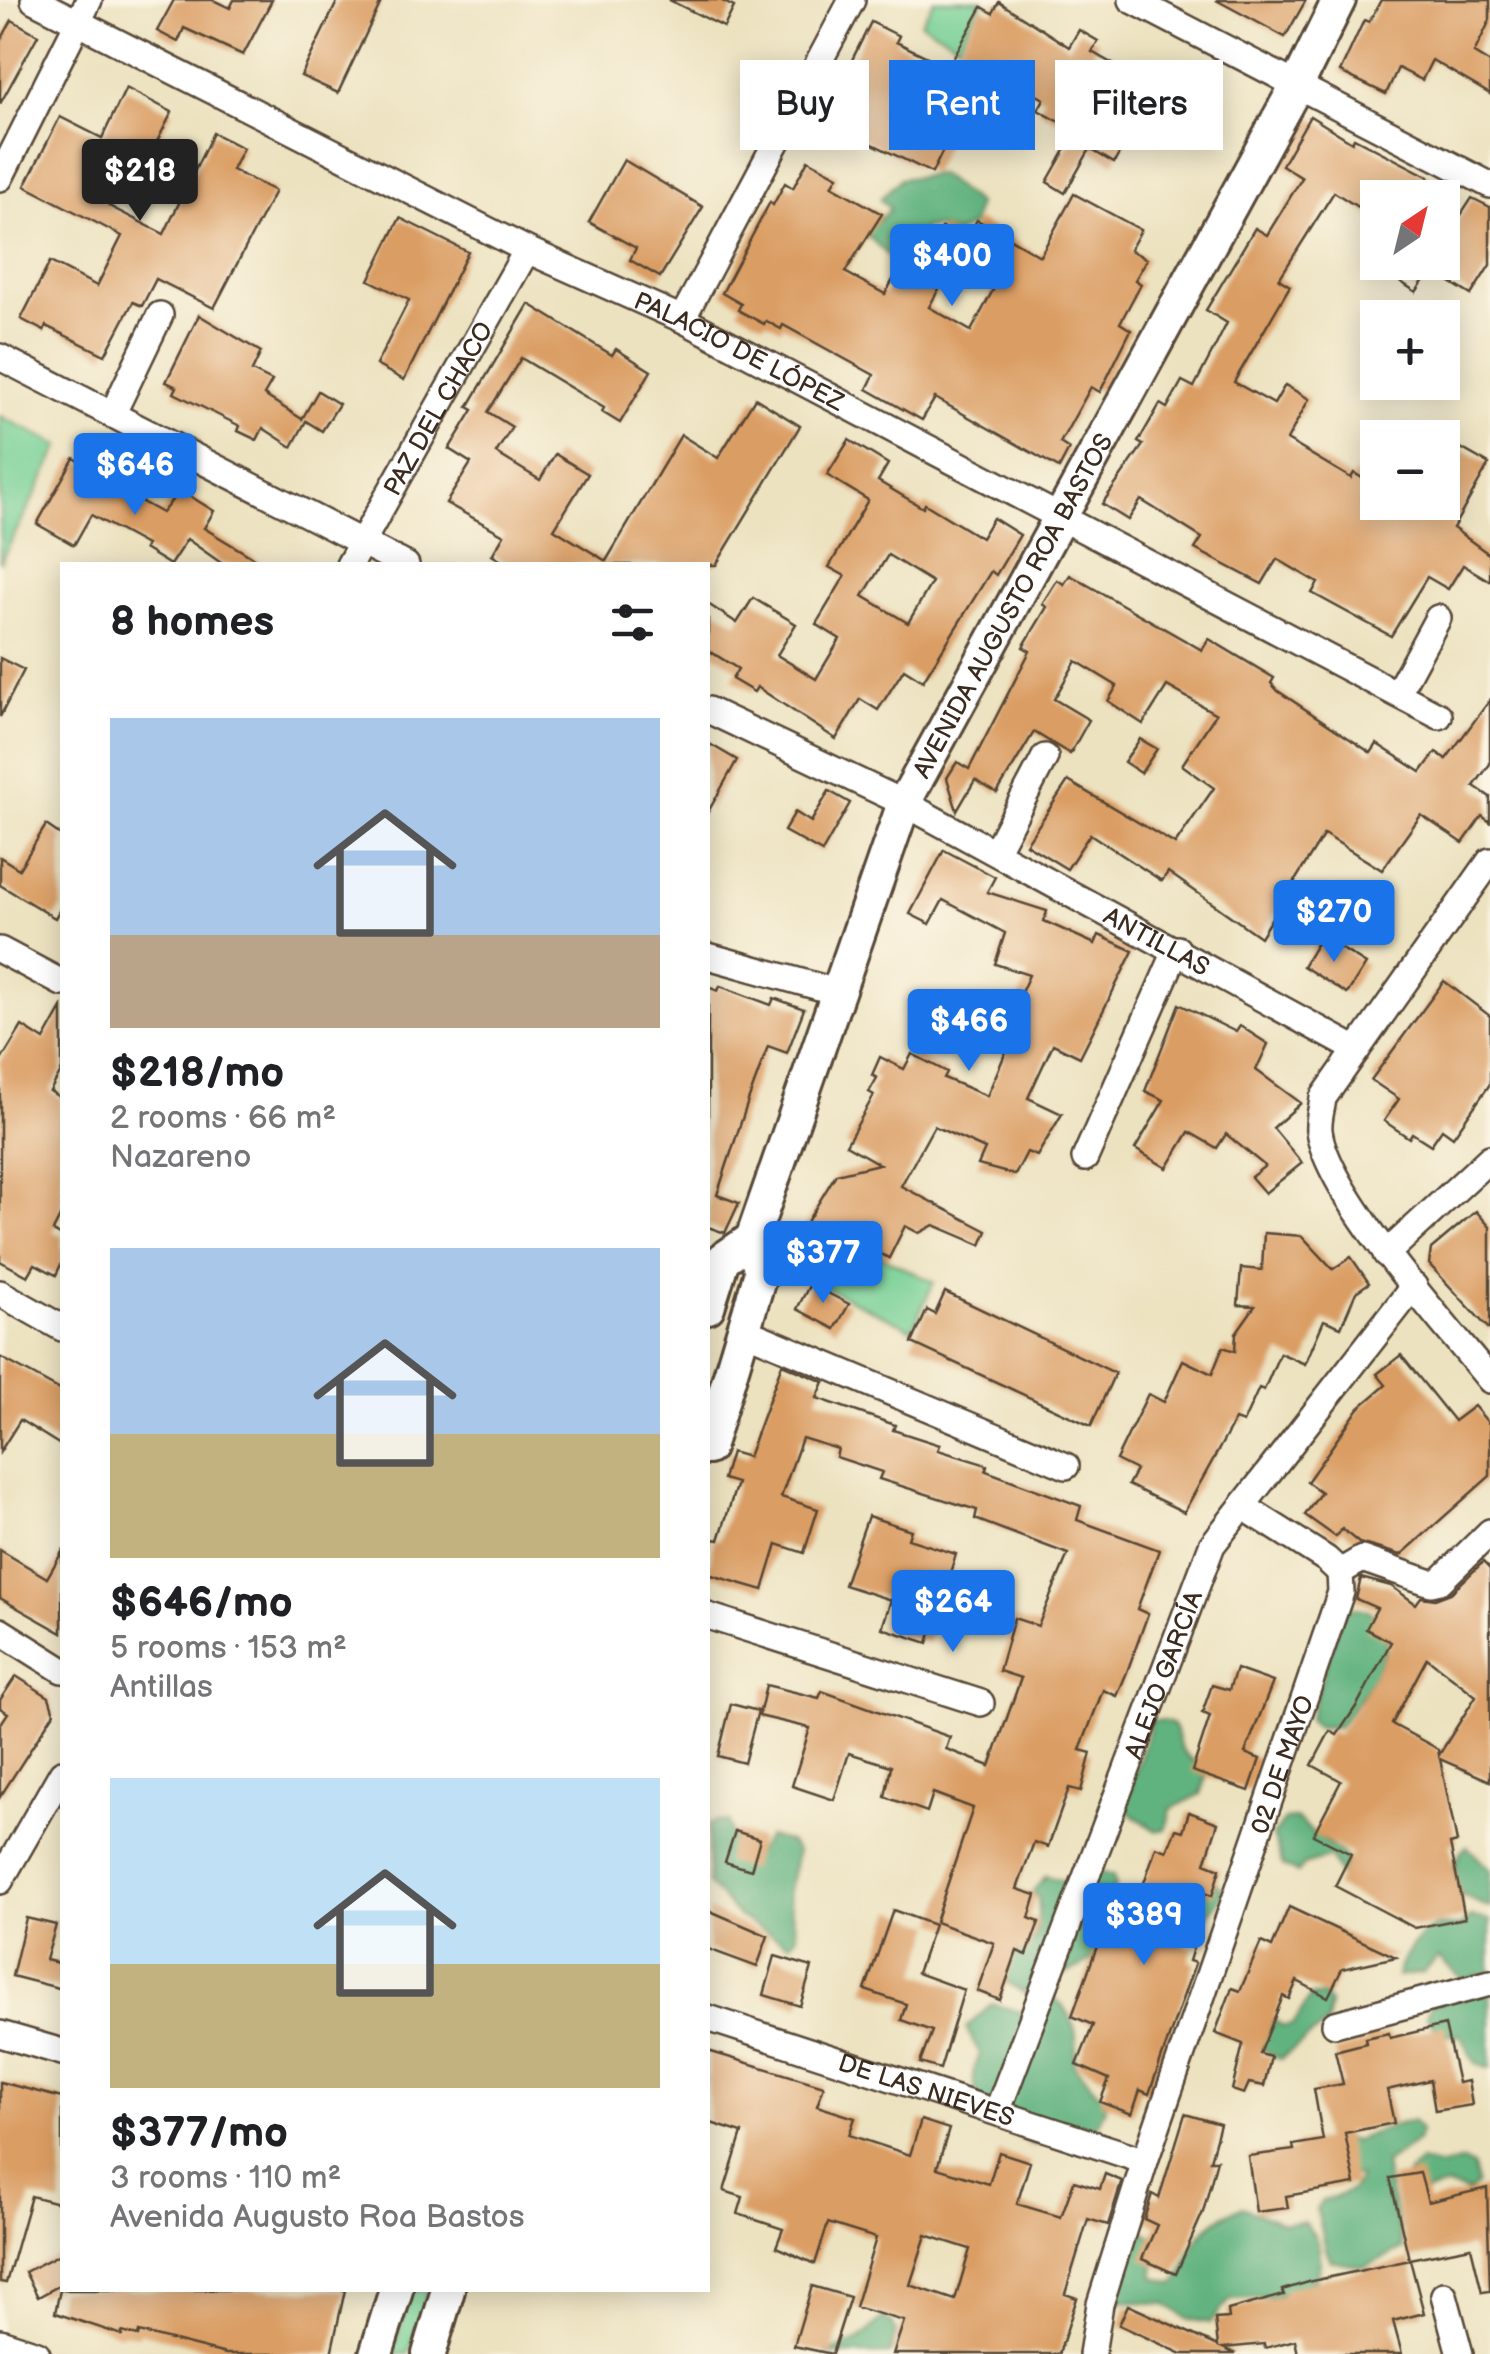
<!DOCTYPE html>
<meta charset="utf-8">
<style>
:root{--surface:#fff;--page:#f6f6f6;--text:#202124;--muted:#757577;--accent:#1a73e8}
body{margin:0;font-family:"Balsamiq Sans",sans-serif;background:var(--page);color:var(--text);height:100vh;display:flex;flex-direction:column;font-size:38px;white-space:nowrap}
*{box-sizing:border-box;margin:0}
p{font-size:32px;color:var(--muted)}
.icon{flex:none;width:55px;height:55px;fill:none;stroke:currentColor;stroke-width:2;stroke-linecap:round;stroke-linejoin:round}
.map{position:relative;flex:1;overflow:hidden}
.sheet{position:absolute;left:60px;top:562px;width:650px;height:1730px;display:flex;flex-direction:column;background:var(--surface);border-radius:0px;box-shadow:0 5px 25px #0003}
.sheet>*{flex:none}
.guide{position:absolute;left:740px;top:60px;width:600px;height:90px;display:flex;gap:20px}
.needle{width:65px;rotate:35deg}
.buttons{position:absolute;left:1360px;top:180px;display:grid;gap:20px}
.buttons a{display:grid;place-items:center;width:100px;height:100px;border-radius:0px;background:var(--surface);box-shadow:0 5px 25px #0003;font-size:50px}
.price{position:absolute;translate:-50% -85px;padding:0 22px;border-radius:10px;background:var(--accent);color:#fff;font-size:32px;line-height:65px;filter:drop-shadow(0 2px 5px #0008)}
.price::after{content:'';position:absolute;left:50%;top:60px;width:30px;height:22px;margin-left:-15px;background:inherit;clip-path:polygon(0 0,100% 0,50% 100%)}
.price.active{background:#222;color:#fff}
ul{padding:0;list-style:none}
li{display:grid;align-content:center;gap:20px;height:530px;padding:0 50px}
li span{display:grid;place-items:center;height:310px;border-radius:0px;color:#555}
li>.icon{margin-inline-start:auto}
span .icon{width:180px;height:180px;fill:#fffc;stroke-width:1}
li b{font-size:42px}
h2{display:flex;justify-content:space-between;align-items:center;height:120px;padding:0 50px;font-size:42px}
.pill{padding:0 35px;border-radius:0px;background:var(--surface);box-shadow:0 5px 25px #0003;font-size:35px;line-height:90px}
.pill.active{background:var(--accent);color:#fff}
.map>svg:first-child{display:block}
.green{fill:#77d096;stroke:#597d5a;stroke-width:2.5}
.forest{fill:#61b27f;stroke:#4e6e4e;stroke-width:2.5}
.building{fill:#da9d64;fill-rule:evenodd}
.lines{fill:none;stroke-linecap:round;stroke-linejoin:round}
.minor-casing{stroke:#564636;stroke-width:30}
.major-casing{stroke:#564636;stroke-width:38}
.minor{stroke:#fff;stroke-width:25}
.major{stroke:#fff;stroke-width:32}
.labels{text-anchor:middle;stroke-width:9;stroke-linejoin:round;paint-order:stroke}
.street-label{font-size:25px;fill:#3b2a1e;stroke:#fcf5e5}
</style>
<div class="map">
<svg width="1490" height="2354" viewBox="0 0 1490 2354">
<rect width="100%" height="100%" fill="#fcf5e5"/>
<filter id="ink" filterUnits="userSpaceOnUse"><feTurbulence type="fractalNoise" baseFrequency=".01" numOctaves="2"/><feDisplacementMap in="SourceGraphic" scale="20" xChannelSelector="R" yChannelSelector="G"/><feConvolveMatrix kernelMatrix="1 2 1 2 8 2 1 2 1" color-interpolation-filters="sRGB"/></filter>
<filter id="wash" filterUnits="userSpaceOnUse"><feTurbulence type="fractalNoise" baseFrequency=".0048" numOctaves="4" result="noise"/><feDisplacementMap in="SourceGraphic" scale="40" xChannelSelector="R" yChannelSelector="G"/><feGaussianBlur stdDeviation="2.25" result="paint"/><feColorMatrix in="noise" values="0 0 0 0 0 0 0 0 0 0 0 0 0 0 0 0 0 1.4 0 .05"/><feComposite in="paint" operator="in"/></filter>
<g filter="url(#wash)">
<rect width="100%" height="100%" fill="#ece2c0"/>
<g class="green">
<path d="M934,0h49l-25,44 -37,-21z"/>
<path d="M0,416l60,30 -60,117z"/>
<path d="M840,1237l94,45 -22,47 -94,-45z"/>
<path d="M412,2290h16l-20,64h-16z"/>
</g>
<g class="forest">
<path d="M939,174l38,30 -5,21 -16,9 -20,-7 -13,1 -1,16 14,8 -3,19c-37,0 -42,-14 -67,-37l24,-25 -10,-10 20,-20z"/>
<path d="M1352,1607c76,11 6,92 -14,120h-22l-8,-7 35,-108z"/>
<path d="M1152,1720c33,1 19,13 31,31 6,9 18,13 24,23l-6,20 -30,15 -5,20 -10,2 -32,-23z"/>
<path d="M1296,1819l50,39 -4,21 -12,-22 -27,8 -5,8 -15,-7 -10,-30 12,-16z"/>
<path d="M717,1821l11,1 5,20 22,12 13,-18 21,6 8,9 -9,43 9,42 -7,8 -51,-27 -31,-33v-60z"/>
<path d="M1467,1846l23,24v38l-29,-13c-8,-18 -10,-36 6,-49z"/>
<path d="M1093,1870l20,6 2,10 -12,28 4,11 -7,28 -19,14 -57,26 -19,-12 4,-22c24,-22 29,-8 29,-44 0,-12 3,-14 -5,-24l13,-15 30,9z"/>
<path d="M1213,1878l10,12c-2,14 -34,50 -49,54 7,-27 10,-54 39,-66z"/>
<path d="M1471,1917l19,3v52l-27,8 -25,-23 -15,16 -26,4c3,-18 23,-45 40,-51 6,-2 17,2 25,0z"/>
<path d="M1490,1986v82c-21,-2 -19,-18 -29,-32l-22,-2 -12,-18 4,-11z"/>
<path d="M1311,1996h11l8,7 -3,21 -47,35 -18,-10v-10l13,-18 9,6 10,-3z"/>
<path d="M1053,1998c24,17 26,39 21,67l28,32 3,11 -9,20 -62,17c-32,-13 -78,-55 -54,-91l-14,-26 26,-24 32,9z"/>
<path d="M1413,2121l7,9 -2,10 -34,25 19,84 -39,18 -33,-6c-9,-15 -8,-35 -15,-52l6,-9c18,-5 31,-4 38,-24l-12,-1 -4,-36 11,2c20,-9 35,-16 58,-20z"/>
<path d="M1463,2161l10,5 4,19 -9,7 -20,-6 -32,9 -12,-17 16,-16 22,5z"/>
<path d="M1242,2207l40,16 21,-1c17,16 22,36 12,58l-41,17 -43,2 -21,24 -22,-4 -21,-15 -54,-4 21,-75 19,12 2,40 19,7c8,-7 8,-10 12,-21 11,-31 26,-44 56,-56z"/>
<path d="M882,2319l10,4 4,9 -6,22h-64l32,-13z"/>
</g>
<g id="blocks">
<g class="building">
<path d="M174,0h39l17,8 4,-8h38l-29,55 -59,-27 -6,14 -21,-11z"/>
<path d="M338,0h44l-44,93 -37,-17z"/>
<path d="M669,0h51l14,7 -10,20z"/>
<path d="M1216,0h90l-21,37z"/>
<path d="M1381,0h109v20l-16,33 16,10v31l-58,-34 -10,20 -24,-12 -12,26 -46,-22 24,-52 5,2z"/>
<path d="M999,2l70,45 10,-17 19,11 -6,11 45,26 -7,12 49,28 -14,24 -30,-17 -21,38 -24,-14 -25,44 -18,-11 29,-51 -38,-21 6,-11 -45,-25 -33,68 -15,-8 -19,39 -92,-45 19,-39 -17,-9 29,-58 28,14 -3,6 52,25 34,-60 11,6z"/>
<path d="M12,20l26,15 -38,69v-62z"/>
<path d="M126,88l46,24 -23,45 -12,-7 -28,56 55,28 49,-101 30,15 -11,22 43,21 -61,117 -58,-29 -14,27 -9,-4 -28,53 -59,-29 -2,5 -23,-12 29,-57 47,24 25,-50 -97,-50 35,-69 42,21z"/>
<path d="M1310,116l42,26 2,-4 75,39 -10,21h-16l-25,-14v36l-44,-28 -55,87 11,7 -56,96 40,22 11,-19 24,14 -22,41 64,38 3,-5 23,14 -10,15h75v-47l8,-13 39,22 -36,64 37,27v26l-27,-16 -15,24 -21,-12 -36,59 -79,-43 6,-10 -41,-24 -15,25 -67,-35 7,-11 -61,-38 -13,20 -26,-16 41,-59 -5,-3 22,-38 7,4 15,-27 12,6 23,-44 10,-20 -21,-13 49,-82 12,7 35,-57 -20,-13z"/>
<path d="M624,160l79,47 -43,70 -30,-17 6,-12 -47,-26z"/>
<path d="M808,160l30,16 -6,10 50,28 -37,58 40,22 19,-34 15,9 23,-41 23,13 12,-21 63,36 34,-62 67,36 -11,20 17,9 -12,21 6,4 -21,39 11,7 -31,62 -9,-5 -31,56 9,6 -10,19 -124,-70 -13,22 -55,-31 7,-14 -91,-50 -2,4 -15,-8 -2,3 -26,-14 3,-6 -19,-11 48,-91 3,3 12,-22 8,5zM951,267l42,23 -22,41 -42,-24z"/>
<path d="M1472,198l18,9v58l-19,30 -29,-18v-33z"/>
<path d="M400,218l68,34 -64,128 -28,-15 33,-65 -40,-20z"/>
<path d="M1371,262h65l-20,30z"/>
<path d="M529,304l83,51 4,-6 35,22 -31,52 -18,-11 2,-4 -83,-50 -33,54 24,15 -16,26 44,27 15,-26 33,20 -34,55 52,32 75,-126 37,23 37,-60 45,28 -84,139h-208l-16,-10 12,-20 -58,-32 25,-40 -22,-14 24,-39 -5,-3z"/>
<path d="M199,315l62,37 -9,19 20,10 -8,14 38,24 16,-28 21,13 -17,27 -16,-10 -14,26 -29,-19 -6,12 -19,-9 2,-5 -66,-33 3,-6 -11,-5z"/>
<path d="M849,440l39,24 -10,17 45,27 2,-4 56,34 12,-20 27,17 -24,40 -5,-4 -68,110 -19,-12 -26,41 -18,-11 -24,40 -79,-52 -3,5 -22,-13 6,-10 -30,-19v-46l29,19 16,-25 43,26 -19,31 39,24 24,-40 -24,-15 29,-48 -16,-9 39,-67 -41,-25zM888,555l44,27 -24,41 -45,-27z"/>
<path d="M74,458l30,17 -2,5 60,33 18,-23 34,21 -10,17 61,37h-41l-37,-26 -17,26 -26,-16 2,-4 -55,-30 -17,30 -37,-21z"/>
<path d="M1070,575l132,75 7,-11 65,39 -3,5 7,8 93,62 6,-9 44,28 15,-20 10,7 44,-59v64l-16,22 16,11v25l-8,-6 -19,27 -42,-28 -39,55 -58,-36 -64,103 -92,-65 -6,9 -72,-47 -23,35 -41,-25 42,-63 107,63 39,-56 -32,-23 34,-51 -49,-28 -24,38 -35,-23 9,-15 -41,-25 -22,38 35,21 -19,34 -36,-22 -37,61 -22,-13 -18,31 -10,-33 10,-16 12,7 61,-118 -7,-4 24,-40 -5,-3 15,-24 7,4z"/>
<path d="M0,658l24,12 -24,47z"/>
<path d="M1140,739l17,10 -16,24 -17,-11z"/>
<path d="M708,743l29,17 -29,52z"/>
<path d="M829,791l21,12 -28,49 -38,-21 11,-19 16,10z"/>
<path d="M46,825l16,11v70l-7,12 -55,-33v-28l19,12z"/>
<path d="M944,850l51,27 -8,15 60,19 -3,10 51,23 4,-9 34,16 -53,106 -27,-13 -25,54 34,16 -25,42 -10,-4 -12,23 -37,-10 7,-16 -51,-23 -33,60 86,45 -6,14 -47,-20 -15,8 -14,-7 -16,32 -49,-25 -16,33 -28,-13 12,-33 28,-46 43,-10 -33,-19 28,-50 -5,-3 8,-14 -5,-3 8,-18 24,12 8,-15 35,18 -3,6 43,18 24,-56 -4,-2 7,-14 -6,-3 21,-46 -34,-11 10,-31 -62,-33 -13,24 -20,-10z"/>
<path d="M1321,936l45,28 -19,30 -44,-28z"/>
<path d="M1444,981l46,35v68l-37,53 -11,-8 -11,16 -19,-12 -3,5 -25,-17 15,-22 -28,-19z"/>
<path d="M720,986l51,19 3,-7 30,11 -17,44 -19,-7 -20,55 -31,94 22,8 -14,30 -17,-6v-240l10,4z"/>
<path d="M1179,1004l57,28 4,-6 28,18 -12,26 45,33 -28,25 29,35 -37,30 -14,-16 14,-11 -39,-32 -9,14 -28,-16 -22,36 -32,-19 29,-49 -19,-9z"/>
<path d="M62,1008v62l-12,21 12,8v114l-9,18 9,5v26l-6,13 -21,-11 -7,12 -28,-15v-199l22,-36 22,14z"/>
<path d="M1476,1211l14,16v103l-61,-66 2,-15z"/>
<path d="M1264,1233l38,3 31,33 18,-12 18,26 -13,9 -15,35 -17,-7 -19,44 -25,-11 -16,37 -5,-2 -16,35 -8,-3 -51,92 -56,-27 8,-15 -20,-10 32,-66 16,8 19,-42 29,14 11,-27 12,4 1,-18 19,-27 -17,-1 3,-37 21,2z"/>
<path d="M810,1284l39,20 -14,25 -38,-20z"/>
<path d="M945,1292l170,81 -24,53 -179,-83 15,-33 8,4z"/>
<path d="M1401,1355l53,66 20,-15 16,19v51l-89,79 -42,-12 -17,-14 -6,8 -31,-22 16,-23 -14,-10 52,-74 27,-23 -9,-11z"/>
<path d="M0,1357l62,34v55l-42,-26 -20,32z"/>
<path d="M782,1364l42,18 -7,16 78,27 -2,5 47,15 -2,5 49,15 -1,6 95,35 -4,14 82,30 -22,59 11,5 -21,58 -10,24 -14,-6 -23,60 11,3 -10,38 -12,-3 -21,59 -14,-5 -17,47 19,6 -7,23 10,4 -12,33 -10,-4 -17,49 -23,-9 17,-48 -59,-21 38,-114 -40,-15 -6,19 -42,-15 6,-31 -42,-13 -15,47 -42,-14 18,-58 -51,-12 7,-31 53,13 3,-7 128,46 -4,12 44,17 31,-88 -22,-7 15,-53 24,8 30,-72 -93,-35 2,-9 -98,-31 3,-7 -46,-15 2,-8 -36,-11 -21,59 37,12 -14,44 -27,-9 -14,46 -55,-16 6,-35 5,1 18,-57 -14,-4 8,-27 17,5z"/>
<path d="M868,1516l43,14 -3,9 48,15 -28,89 -46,-15 9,-28 -47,-15z"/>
<path d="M0,1550l47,28 15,-26v81l-62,-35z"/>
<path d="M1483,1562l7,7v212l-50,-22 17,83 -7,2 15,74 -50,10 -80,-42 16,-32 -38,-19 28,-54 -29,-16 18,-34 7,4 20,-30 34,-63 -25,-13 11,-21 -21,-9 5,-21 30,8 25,18 5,-7 14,2 16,-6zM1427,1658l49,38 -37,59 -1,-6 -46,-25z"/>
<path d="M1236,1669l37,13 -28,71 15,6 -11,32 -57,-20 18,-55 -8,-3 10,-28 17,5z"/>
<path d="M16,1676l33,21 5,16 -54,84v-72l8,-12 -8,-5v-8z"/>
<path d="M731,1704l27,7 -14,52 -26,-7z"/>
<path d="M1189,1812l29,11 -13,40 15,6 -8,27 -19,-7 -17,53 17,6 -4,13 6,2 -46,131 -9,-4 -8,24 -32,-12 9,-23 -32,-14 16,-40 -21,-9 34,-95 -4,-2 9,-27 27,9 18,-54 11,4 9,-22 7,2z"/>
<path d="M735,1831l25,8 -9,31 -26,-8z"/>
<path d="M1289,1907l107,50 -54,12 -14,28 -31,-16 -8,18 -6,-3 -23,58 11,3 -7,29 -15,-3 -5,11 -12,-4 11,-46 -28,-11 17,-45 8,3 21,-49 11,5z"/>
<path d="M708,1910l60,26 -11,31 -49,-18z"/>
<path d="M893,1910l41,15 -17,48 47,17 -24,79 -20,-6 12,-32 -31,-11 5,-16 -41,-14z"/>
<path d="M26,1918l30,7 -10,35 16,4v25l-50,-13z"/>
<path d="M775,1956l37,11 -12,39 -36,-11z"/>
<path d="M1445,2025l13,58 10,-2 4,24 -37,6 -5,-31 -43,10 7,33 -49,10 10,51 -69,12 2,12 -32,4 -8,-56 46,-6 -1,-5 30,-5 -9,-51 29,-5 -8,-33 31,-8 -1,-5 24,-5 1,5z"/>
<path d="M708,2051l116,35 -7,20 38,12 -6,17 61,20 11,-35 28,9 -12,39 52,16 10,-32 31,10 -13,42 44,13 13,-36 26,8 5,-15 17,7 -14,44 -20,-6 -23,75 12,4 -18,56h-166l11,-33 -49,-14 21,-69 -48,-15 -13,41 -39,-17 7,-18 -45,-15 5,-17 -19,-6 18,-58 -34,-11zM926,2235l44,14 -15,51 -45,-15z"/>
<path d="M0,2082l62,16v106l-31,-8 -25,87 -6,-1z"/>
<path d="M1185,2114l35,10 -10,36h7l-14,52 -27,62 -34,-15 15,-34 -13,-6 8,-25 7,4z"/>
<path d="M1420,2173l8,29 59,-14 3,103 -8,1 -11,-45 -62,12 -19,-81z"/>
<path d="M62,2253v31l-24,13 -13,-25z"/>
<path d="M1410,2260l14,53 -31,8 9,33h-104l-3,-14 -30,8 -1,-4 -41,4 13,6h-54l-63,-29 9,-20 90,41 -3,-27 14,-1 -1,-8 56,-15 -2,-5 30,-9z"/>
<path d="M812,2286l38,11 -18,57 -38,-8z"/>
<path d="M60,2290h285l-14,64h-105l-87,-22 -1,4 -16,-4v3l-67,-22z"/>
</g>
</g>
</g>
<g filter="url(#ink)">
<use href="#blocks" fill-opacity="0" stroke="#564636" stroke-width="2.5"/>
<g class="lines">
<defs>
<g id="minor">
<path id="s1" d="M34,0l493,250 155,69 757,397"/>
<path d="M1132,0l358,185"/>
<path d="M0,178l89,-178"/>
<path d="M682,319l170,-319"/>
<path d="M0,357l406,208"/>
<path d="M112,415l48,-100"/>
<path id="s2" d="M349,565l178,-315"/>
<path d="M1398,692l40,-74"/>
<path id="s3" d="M708,710l196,93 453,247"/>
<path d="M995,852l50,-95"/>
<path d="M1490,861l-167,237c-1,10 -5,22 -4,32 7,63 129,198 171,250"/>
<path d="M0,950l62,33"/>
<path d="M708,956l129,36"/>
<path d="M1085,1158l92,-209"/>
<path d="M1386,1254l104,-96"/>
<path d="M0,1293l62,35"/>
<path d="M743,1330l323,136"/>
<path d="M1244,1507l82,52 14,13"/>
<path d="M1340,1572l22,-13 69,24 9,-2 50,-49"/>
<path d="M708,1616l273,87"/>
<path d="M0,1631l62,39"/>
<path d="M0,1881l62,-108"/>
<path id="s4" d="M708,2018l437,143"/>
<path d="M1335,2024l155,-41"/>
<path d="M0,2034l62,18"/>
<path id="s5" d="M997,2112l215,-567 202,-259"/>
<path d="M1444,2295l16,59"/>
<path d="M0,2342l37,12"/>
<path id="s6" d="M1092,2354l8,-50 45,-143 196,-569 -1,-20"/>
</g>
<g id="major">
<path d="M708,1307l15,-48 29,-20"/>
<path id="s7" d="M708,1448l53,-176 -9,-33 152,-436 394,-720 41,-83"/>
<path d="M376,2354l20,-64"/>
<path d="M429,2354l19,-64"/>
</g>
</defs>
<use href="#minor" class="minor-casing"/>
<use href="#major" class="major-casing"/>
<use href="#minor" class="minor"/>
<use href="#major" class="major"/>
</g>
</g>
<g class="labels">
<g class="street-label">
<text dy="9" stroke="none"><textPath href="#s1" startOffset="788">PALACIO DE LÓPEZ</textPath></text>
<text dy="9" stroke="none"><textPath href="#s2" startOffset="180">PAZ DEL CHACO</textPath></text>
<text dy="9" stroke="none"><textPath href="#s7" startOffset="905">AVENIDA AUGUSTO ROA BASTOS</textPath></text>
<text dy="9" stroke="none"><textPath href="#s3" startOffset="505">ANTILLAS</textPath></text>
<text dy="9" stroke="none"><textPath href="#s5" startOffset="468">ALEJO GARCÍA</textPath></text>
<text dy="9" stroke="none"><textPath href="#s6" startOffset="620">02 DE MAYO</textPath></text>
<text dy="9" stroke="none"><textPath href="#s4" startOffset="230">DE LAS NIEVES</textPath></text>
</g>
</g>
</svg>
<div class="buttons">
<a><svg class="needle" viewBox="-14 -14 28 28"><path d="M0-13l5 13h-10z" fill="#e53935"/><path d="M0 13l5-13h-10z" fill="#757577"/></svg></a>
<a>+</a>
<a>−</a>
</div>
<b class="price active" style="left:140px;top:224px">$218</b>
<b class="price" style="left:952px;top:309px">$400</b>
<b class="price" style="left:135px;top:518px">$646</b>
<b class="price" style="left:1334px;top:965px">$270</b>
<b class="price" style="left:969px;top:1074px">$466</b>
<b class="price" style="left:823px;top:1306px">$377</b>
<b class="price" style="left:953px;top:1655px">$264</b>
<b class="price" style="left:1144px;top:1968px">$389</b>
<div class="guide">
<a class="pill">Buy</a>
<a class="pill active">Rent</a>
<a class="pill">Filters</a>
</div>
<section class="sheet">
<h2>8 homes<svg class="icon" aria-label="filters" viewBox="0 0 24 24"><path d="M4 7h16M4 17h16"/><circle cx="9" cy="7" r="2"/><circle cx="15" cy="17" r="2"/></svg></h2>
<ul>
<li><span style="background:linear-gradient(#a9c7e8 70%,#b9a48a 0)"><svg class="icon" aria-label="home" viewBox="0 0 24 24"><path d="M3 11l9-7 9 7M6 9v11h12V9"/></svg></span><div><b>$218/mo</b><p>2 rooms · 66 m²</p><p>Nazareno</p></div></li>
<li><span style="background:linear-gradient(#a9c7e8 60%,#c2b280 0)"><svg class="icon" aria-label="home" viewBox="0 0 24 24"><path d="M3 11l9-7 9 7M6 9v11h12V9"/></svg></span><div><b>$646/mo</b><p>5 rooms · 153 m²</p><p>Antillas</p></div></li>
<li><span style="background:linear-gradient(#bfe0f5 60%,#c2b280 0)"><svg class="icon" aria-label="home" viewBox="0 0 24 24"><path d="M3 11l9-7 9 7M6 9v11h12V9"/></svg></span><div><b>$377/mo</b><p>3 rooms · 110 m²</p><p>Avenida Augusto Roa Bastos</p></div></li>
</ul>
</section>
</div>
